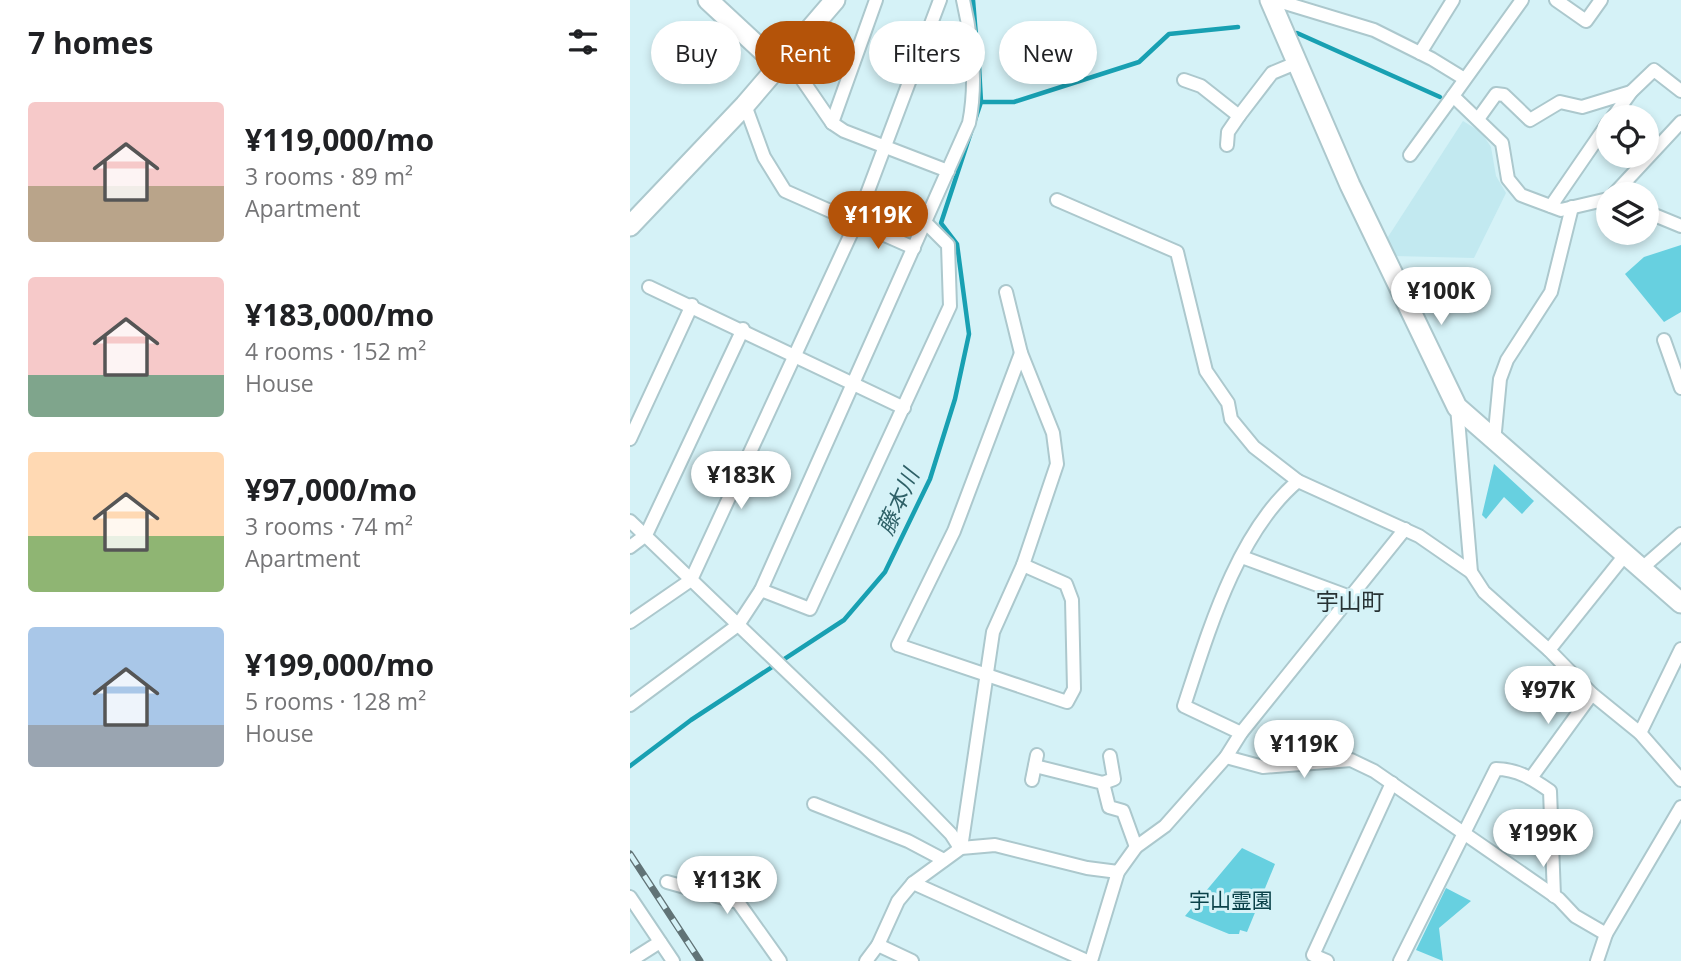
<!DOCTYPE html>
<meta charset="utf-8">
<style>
:root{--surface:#fff;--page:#f2f2f2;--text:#202124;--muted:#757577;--accent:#b45309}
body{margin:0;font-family:"Open Sans","Noto Sans JP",sans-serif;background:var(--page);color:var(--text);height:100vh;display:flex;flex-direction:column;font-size:26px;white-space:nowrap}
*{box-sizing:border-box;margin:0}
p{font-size:23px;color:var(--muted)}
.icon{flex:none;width:38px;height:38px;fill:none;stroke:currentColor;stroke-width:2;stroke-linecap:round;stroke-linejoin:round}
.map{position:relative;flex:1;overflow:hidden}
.sheet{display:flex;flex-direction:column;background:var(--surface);width:630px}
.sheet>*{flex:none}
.hud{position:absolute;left:21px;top:21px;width:665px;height:63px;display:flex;gap:14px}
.controls{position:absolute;left:966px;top:105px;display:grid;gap:14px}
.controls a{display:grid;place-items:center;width:63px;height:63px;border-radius:50%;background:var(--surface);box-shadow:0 4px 10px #0003;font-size:35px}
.price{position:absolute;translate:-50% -60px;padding:0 16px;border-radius:24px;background:#fff;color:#222;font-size:23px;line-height:46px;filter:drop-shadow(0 2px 4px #0008)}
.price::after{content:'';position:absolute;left:50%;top:42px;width:21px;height:16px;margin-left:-10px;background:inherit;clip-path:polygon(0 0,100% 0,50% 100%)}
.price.active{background:var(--accent);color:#fff}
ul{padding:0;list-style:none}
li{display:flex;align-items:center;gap:21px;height:175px;padding:0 28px}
li span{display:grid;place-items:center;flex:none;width:196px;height:140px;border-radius:7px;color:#555}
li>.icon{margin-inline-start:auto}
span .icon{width:84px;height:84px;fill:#fffc;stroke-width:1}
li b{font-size:30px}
h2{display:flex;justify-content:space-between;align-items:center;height:84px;padding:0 28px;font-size:30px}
.pill{padding:0 24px;border-radius:32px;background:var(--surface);box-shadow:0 4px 10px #0003;font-size:24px;line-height:63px}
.pill.active{background:var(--accent);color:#fff}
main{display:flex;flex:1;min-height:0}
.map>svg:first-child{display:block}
.built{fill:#c2e9f0}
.green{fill:#67d0e0}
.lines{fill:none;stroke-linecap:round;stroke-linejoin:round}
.stream{stroke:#18a0b2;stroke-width:4.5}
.street-casing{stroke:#acc8cd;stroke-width:16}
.secondary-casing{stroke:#acc8cd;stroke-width:23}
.street{stroke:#fff;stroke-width:12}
.secondary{stroke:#fff;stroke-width:19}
.rail-casing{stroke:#617376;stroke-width:7}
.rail{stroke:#d5f2f7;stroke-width:4.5;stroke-dasharray:13;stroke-linecap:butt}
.labels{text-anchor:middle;stroke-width:6;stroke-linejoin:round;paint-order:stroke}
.park-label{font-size:21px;fill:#0a4149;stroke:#d5f2f7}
.water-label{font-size:23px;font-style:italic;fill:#2e6067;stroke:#d5f2f7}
.neighbourhood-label{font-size:23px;fill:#273234;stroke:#d5f2f7}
</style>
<main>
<section class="sheet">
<h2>7 homes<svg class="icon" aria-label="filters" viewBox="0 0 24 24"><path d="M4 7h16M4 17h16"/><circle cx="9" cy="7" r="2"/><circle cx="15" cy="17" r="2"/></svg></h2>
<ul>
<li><span style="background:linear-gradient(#f6c9c9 60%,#b9a48a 0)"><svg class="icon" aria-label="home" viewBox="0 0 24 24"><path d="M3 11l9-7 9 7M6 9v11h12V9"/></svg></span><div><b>¥119,000/mo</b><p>3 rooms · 89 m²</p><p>Apartment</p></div></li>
<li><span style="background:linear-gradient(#f6c9c9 70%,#7fa58c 0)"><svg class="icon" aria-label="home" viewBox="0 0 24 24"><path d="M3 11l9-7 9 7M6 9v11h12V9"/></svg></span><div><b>¥183,000/mo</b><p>4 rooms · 152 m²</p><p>House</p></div></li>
<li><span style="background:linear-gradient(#ffd9b3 60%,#8fb573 0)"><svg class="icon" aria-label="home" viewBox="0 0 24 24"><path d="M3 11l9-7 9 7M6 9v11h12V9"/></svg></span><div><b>¥97,000/mo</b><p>3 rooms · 74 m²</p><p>Apartment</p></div></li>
<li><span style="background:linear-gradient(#a9c7e8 70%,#9aa5b1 0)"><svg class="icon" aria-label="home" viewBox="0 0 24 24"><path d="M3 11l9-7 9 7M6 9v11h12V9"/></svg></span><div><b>¥199,000/mo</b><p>5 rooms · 128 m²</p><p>House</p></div></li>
</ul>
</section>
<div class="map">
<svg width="1051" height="961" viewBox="0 0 1051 961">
<rect width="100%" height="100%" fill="#d5f2f7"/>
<path class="built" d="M833,121l18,11 10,15 5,29 10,17 -32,65 -80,-2 -8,-16z"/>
<g class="green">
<path d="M1051,245v67l-17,10 -39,-48 19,-17z"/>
<path d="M864,464l40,37 -12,13 -18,-17 -18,22 -4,-4z"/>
<path d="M612,848l33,16 -28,68 -7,-2 -1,4h-10l-44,-18z"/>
<path d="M816,888l25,13 -32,27 4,33 -27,-11z"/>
</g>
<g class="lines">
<g class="stream">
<path d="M343,0l4,48"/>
<path d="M667,33l143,64"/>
<path d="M349,67l2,35"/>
<path d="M344,123l7,-21h33l125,-40 30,-28 69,-7"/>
<path d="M0,766l61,-46 153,-100 41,-48 45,-93 25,-80 14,-65 -12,-90 -16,-21 30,-91"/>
</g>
<defs>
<g id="street">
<path d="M645,0l99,30 58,29 31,19"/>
<path d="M892,0l-69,96 49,47 6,36 13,16 40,15 47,-11"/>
<path d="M926,0l30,21 15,-21"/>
<path d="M790,53l33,-53"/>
<path d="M156,56l46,67 12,8 104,40"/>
<path d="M554,80l17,6 38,30 33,-43 24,-10"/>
<path d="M115,105l19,52 21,34 129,57"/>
<path d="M983,117l18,-25 23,-22 27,21"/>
<path d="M848,119l18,-25 8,1 26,25 30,-18 22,5 49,-15"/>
<path d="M202,123l44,-123"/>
<path d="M597,145l1,-13 11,-16"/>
<path d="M780,155l43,-59"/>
<path d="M984,194l67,-72"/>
<path d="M427,200l120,52 29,119 22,32 3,16 23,28 44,34"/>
<path d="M921,206l57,-83"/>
<path d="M1017,212l34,14"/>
<path d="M19,287l255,121"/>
<path d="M1034,340l17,48"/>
<path d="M391,353l-67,178 -56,114 169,57 7,-13 -2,-89 -6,-16 -43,-19"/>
<path d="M827,407l14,165 13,20 65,58 43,44 48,39 41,47"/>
<path d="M0,439l62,-134"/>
<path d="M864,442l6,-63 7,-19 44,-68 21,-85"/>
<path d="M0,521l248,238 73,75 9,14"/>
<path d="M0,547l16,-12 97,-206"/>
<path d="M612,557l108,40"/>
<path d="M1011,569l40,-35"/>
<path d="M131,590l208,-467c8,-40 3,-84 -6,-123"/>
<path d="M0,622l61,-42 165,-357 84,-223"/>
<path d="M919,650l76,-95"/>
<path d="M0,705l108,-80 23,-35 49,19 140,-303 -2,-61 -23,-23"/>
<path d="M611,733l-57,-27c24,-73 53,-174 114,-225l121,55 52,36"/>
<path d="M1010,733l41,-84"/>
<path d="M596,757l37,10 88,-7 23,11 185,128 16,17 31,18"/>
<path d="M405,766l68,17 6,24 14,4 13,36"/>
<path d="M901,778l61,-84"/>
<path d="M402,780l5,-25"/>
<path d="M473,783l11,-4 -4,-23"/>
<path d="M184,804l94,37 36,19"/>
<path d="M331,848l32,-216 30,-67 34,-101 -4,-31 -32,-80 -15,-61"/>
<path d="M37,882l71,20 42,59"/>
<path d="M283,883l174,78"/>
<path d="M0,897l43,64"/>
<path d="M248,945l34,16"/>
<path d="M0,961l30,-19"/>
<path d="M236,961l12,-16 20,-44 15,-18 48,-35 34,-3 92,23 31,4"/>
<path d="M461,961l27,-89 18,-25 29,-21 61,-69 15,-24 164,-204"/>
<path d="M697,961l-14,-6 79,-172"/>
<path d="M770,961l96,-192c21,0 37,10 54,22l4,105"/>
<path d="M967,961l9,-27 75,-127"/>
</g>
<g id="secondary">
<path d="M78,0l70,65"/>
<path d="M640,0l80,185 107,222 224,196"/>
<path d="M0,226l115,-121 90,-105"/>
</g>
</defs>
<use href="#street" class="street-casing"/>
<use href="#secondary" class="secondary-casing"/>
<use href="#street" class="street"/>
<use href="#secondary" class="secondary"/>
<defs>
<path id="rail" d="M0,854l70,107"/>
</defs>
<use href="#rail" class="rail-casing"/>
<use href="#rail" class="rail"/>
</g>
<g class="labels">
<g class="park-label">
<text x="601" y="908">宇山霊園</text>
</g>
<g class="water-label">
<text transform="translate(268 502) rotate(-66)" y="8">藤本川</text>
</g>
<g class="neighbourhood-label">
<text x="720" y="610">宇山町</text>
</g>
</g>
</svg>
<div class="controls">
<a><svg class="icon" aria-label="locate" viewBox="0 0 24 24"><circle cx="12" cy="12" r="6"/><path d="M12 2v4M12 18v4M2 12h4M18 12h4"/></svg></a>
<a><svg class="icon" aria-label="layers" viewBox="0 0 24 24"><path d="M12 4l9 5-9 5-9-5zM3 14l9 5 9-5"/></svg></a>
</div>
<b class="price active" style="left:248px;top:251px">¥119K</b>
<b class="price" style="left:811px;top:327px">¥100K</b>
<b class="price" style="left:111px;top:511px">¥183K</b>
<b class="price" style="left:918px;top:726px">¥97K</b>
<b class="price" style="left:674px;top:780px">¥119K</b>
<b class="price" style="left:913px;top:869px">¥199K</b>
<b class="price" style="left:97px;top:916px">¥113K</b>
<div class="hud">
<a class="pill">Buy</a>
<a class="pill active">Rent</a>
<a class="pill">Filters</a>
<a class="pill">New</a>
</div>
</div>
</main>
